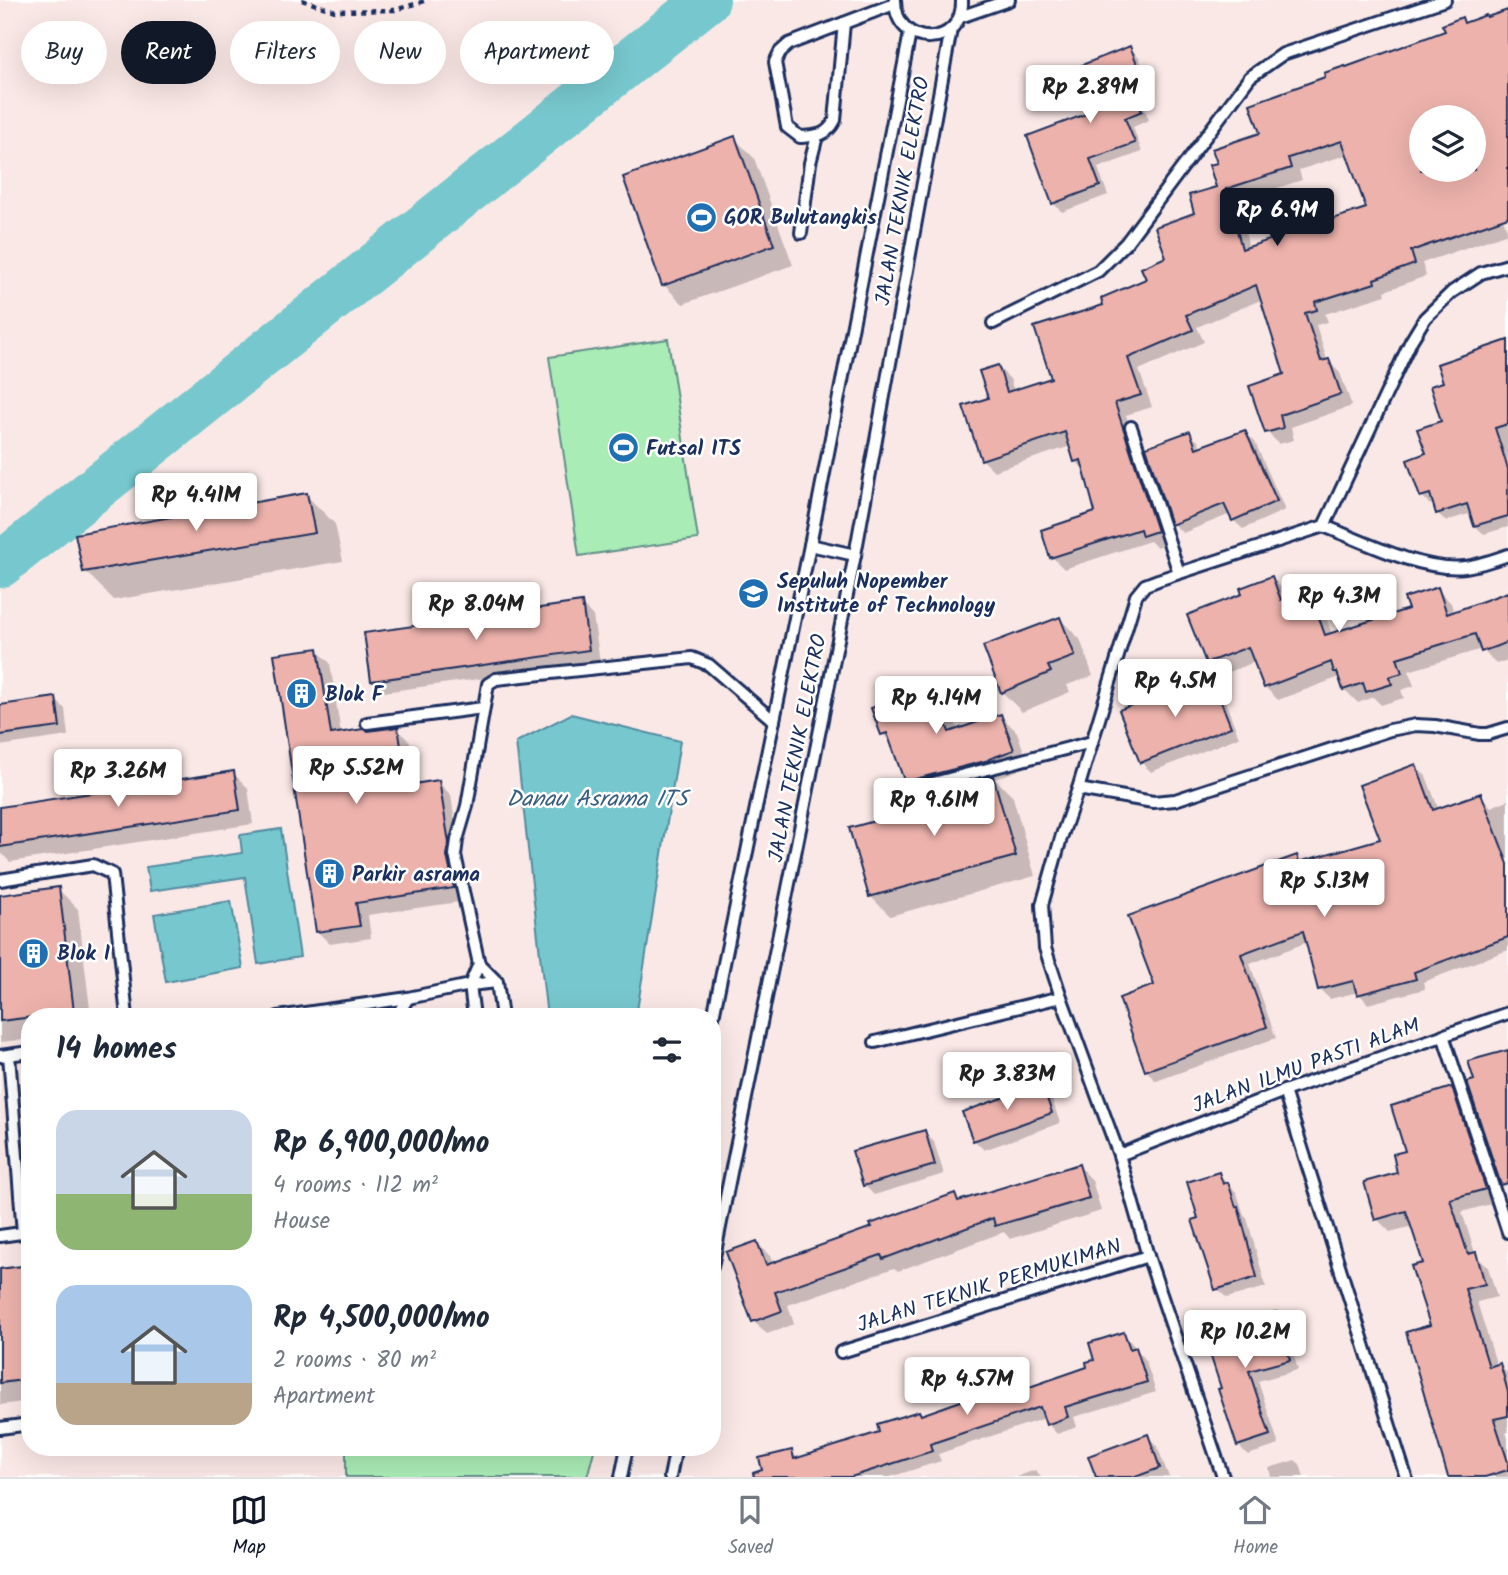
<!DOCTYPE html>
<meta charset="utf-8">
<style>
:root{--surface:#fff;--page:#f6f6f7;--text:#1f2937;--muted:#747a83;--line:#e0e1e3;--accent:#111827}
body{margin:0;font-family:Kalam,sans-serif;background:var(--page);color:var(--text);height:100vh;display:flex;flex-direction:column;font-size:26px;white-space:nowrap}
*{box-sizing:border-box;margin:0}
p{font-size:23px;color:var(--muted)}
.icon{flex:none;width:38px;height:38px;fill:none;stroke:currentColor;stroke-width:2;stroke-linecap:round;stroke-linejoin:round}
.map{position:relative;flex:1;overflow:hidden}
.details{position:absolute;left:21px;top:1008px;width:700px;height:448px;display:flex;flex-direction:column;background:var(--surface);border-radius:28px;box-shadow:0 7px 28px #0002}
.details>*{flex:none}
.banner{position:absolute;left:21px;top:21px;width:700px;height:63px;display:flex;gap:14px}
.fabs{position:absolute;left:1409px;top:105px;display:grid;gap:14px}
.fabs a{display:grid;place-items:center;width:77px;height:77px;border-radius:50%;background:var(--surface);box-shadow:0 7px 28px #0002;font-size:35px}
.price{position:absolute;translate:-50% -60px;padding:0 16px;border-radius:7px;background:#fff;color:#222;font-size:23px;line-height:46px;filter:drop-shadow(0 2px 4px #0008)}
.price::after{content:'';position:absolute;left:50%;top:42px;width:21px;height:16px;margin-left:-10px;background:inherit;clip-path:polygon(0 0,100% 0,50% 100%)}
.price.on{background:var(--accent);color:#fff}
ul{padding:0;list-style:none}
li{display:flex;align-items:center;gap:21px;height:175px;padding:0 35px}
li span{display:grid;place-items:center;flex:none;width:196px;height:140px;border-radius:21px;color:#555}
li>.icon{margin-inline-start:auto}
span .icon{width:84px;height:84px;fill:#fffc;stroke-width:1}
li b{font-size:30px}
h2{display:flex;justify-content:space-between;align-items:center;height:84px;padding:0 35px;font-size:30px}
.tag{padding:0 24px;border-radius:32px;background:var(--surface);box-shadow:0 7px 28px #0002;font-size:24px;line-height:63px}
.tag.on{background:var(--accent);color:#fff}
.dock{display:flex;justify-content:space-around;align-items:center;height:98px;border-top:2px solid var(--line);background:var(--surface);font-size:19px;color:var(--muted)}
.dock a{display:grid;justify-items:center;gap:4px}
.dock .on{color:var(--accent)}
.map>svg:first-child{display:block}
.built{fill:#fae8e6;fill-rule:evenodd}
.green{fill:#aaecb6;stroke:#628e8a;stroke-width:2}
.water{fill:#77c8ce;stroke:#528ba1;stroke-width:2}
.shadow{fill:#0003;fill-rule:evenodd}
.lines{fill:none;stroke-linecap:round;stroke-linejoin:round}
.river{stroke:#77c8ce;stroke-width:46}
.building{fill:#edb2ac;stroke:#1b2f5e;stroke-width:2;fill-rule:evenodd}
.lane-casing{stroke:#1b2f5e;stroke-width:16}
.path{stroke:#1b2f5e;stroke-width:4.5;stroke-dasharray:5 5;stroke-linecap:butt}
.lane{stroke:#fff;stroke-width:10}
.labels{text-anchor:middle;stroke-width:5;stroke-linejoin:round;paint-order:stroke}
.street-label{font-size:21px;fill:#1b2f5e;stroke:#fff}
.poi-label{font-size:21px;font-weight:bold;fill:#1b2f5e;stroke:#fff;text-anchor:start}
.water-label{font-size:23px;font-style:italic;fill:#375d80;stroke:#fff}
</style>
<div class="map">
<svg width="1508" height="1477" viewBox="0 0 1508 1477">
<rect width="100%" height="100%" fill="#fff"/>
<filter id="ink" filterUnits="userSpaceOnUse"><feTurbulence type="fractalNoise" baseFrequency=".0143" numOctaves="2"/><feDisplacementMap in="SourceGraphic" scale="14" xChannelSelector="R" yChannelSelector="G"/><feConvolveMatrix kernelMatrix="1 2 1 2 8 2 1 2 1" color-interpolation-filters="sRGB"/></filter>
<g filter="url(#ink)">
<path class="built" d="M0,0h1508v1477h-1508zM1421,117h53v53h-53zM30,1017h682v430h-682z"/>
<g class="green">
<path d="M668,339l30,200 -119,17 -30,-199z"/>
<path d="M346,1447h249l-8,30h-241z"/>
</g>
<g class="water">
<path d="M571,714l109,27 -44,276h-89l-31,-275z"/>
<path d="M281,829l19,128 -42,7 -13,-87 -95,14 -4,-24 96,-14 -2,-18z"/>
<path d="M231,901l12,67 -77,14 -12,-68z"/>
</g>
<g class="shadow">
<path d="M1508,12v183l-12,4 12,34 -86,30 4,13 -41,15 1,4 -61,19 3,8 -12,3 11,35 13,13 12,33 -61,21 3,13 -15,4 -12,-12 19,-57 -23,-76 -66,28 7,15 -65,28 13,37 -26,8 42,128 -12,4 -6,-6 -86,28 -12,-12 46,-44 -12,-41 -10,-11 -5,-15 -77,25 -12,-12 8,-60 8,-32 12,12 4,12 39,-12 53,-73 43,-26 20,-22 27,-44 22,-26 1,-24 44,-30 184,-102 14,-13 5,5zM1421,117h53v53h-53zM1349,154l19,55 -119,39 -12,-47 65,-21 -3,-10z"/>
<path d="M1130,48l9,9 14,36 -13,5 9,22 -16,7 9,25 -44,16 10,27 -46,17 -9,-9 35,-88z"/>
<path d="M734,138l20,20 39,107 -110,39 -19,-19z"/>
<path d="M1508,342v185l-24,7 -9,-8 -3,-13 -26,8 -9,-8 -3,-10 -4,2 -8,-9 6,-42 15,-32 2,-39z"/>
<path d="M1245,432l10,10 30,68 -42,19 -10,-9 -2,-6 -48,19 -10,-9 16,-91 10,9 2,6z"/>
<path d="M306,495l29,29 8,37 -229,39 -29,-29z"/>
<path d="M1271,578l14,13 3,8 9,-4 10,10 5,-2 14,14 6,18 78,-25 27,-21 14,14 3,10 54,-19v66l-12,4 -14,-15 -73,22 5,15 -13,4 3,8 -23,7 -8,-8 -15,6 -14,-14 -4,-12 -62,23 -13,-13 -10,-25 -34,13 -14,-13 37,-67z"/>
<path d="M581,604l12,12 7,46 -216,30 -11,-12z"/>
<path d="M1060,619l20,20 13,37 -26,9 3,7 -48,20 -20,-20z"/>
<path d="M317,650l13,13 11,71 56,-5 13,13 7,43 21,-3 13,13 15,106 -98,14 3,23 -41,6 -13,-13z"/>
<path d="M1209,677l10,9 20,51 -88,35 -10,-10z"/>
<path d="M932,687l16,17 10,26 43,-14 16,16 12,34 -34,13 18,18 22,79 -145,40 -20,-20 47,-85 4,-12 -13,-14 -15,-40 -10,-11 -10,-25z"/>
<path d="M55,699l10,10 3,27 -68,10v-39z"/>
<path d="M1415,766l11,10 13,34 42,-15 10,12 17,-7v150l-85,32 2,7 -57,15 -10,-12 -28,7 -11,-10 -11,-47 -58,22 26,74 -120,43 -10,-11 10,-84 140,-129 7,6 79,-23z"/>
<path d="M233,773l15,15 5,36 -243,38 -10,-10v-43z"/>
<path d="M58,889l20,20 13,108h-61v22l-30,3v-146z"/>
<path d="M1041,1086l10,10 9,27 -76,27 -10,-10z"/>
<path d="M1451,1089l13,13 34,100 -36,10 14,44 12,11 9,30 -20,5 20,64 2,-1 9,9v58l-2,1 2,5v39h-57l-26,-213 -12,-38 -23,6 -13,-13 22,-45 8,-21z"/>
<path d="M924,1132l10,10 10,32 -70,21 -10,-10z"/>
<path d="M1079,1166l13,14 9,31 -91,28 -6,-7 -106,39 -4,-3 -106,37 6,19 -27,10 -14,-13 4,-78 13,13 3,8 101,-36 80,-33 7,7z"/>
<path d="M1219,1174l18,19 7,22 3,3 19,69 -39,11 -10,-9 -17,-70z"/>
<path d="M30,1267v134l-30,4v-135z"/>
<path d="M1276,1314l9,10 13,46 -40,11 21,64 -31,10 -10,-10 -15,-56z"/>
<path d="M1124,1334l21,25 11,33 -82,25 3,10 -20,7 -9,-10 -3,-6 -107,36 3,7 -51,16h-125l27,-25 7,8 83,-27 37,-20 3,3 89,-31 7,7 71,-24z"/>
<path d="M1147,1436l10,10 12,31h-72z"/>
<path d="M1295,1460l5,4 4,13h-33l-2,-9z"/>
<path d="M1035,1470l6,7h-25z"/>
</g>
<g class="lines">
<path class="river" d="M0,565l707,-565"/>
</g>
<g class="building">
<path d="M1508,10v207l-97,34 4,13 -41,15 1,4 -60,19 2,8 -12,3 16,48 8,-2 12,35 -61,21 3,13 -18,5 -16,-47 35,-12 -28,-89 -70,30 7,15 -65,28 13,37 -26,8 42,128 -15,5 -2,-7 -90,29 -9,-28 54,-18 -14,-52 -7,2 -9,-30 -84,28 -18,-54 25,-8 -9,-27 19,-6 9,27 44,-14 -17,-51 69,-22 -2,-7 45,-19 -5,-11 25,-11 -11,-30 39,-14 -5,-18 27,-8 -7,-22 8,-2 -5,-14 48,-16 -10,-29 75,-27 -1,-4 21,-7 1,1 99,-36 -3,-6 20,-8 2,6 22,-8 1,2zM1421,117h53v53h-53zM1342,141l24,67 -124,41 -16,-60 65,-21 -3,-10z"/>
<path d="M1130,46l15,38 -13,5 10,22 -17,7 10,25 -45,16 10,27 -48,18 -25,-68 59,-22 -17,-44z"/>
<path d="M735,136l39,109 -112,41 -39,-109z"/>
<path d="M1508,340v84l-13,4 13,41v47l-34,10 -7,-22 -31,10 -6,-20 -10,3 -13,-37 19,-7 -9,-24 24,-8 -11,-35 13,-4 -6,-18z"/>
<path d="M1245,430l32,71 -45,20 -8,-17 -53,21 -25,-78 44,-16 6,17z"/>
<path d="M307,493l8,40 -232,39 -8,-38z"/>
<path d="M1272,576l9,24 17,-7 4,12 11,-4 12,34 83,-26 -4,-11 34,-11 9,27 61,-22v50l-27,10 -6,-18 -78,24 5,15 -13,4 3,7 -26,8 -3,-9 -20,7 -6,-18h-3l-3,-10 -67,26 -16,-41 -42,16 -19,-48 55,-21 -2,-6z"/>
<path d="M582,602l7,48 -218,31 -7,-48z"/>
<path d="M1060,617l15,39 -27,10 3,6 -50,21 -18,-47z"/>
<path d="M318,648l13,86 32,-5 5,2 30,-4 9,58 32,-5 10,63 -2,13 7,32 -98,15 4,23 -44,6 -42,-278z"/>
<path d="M1210,674l21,53 -91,36 -21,-53z"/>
<path d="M932,685l17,47 52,-18 13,36 -25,9v1l-77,20 -6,6 -19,-53 -6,2 -10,-27z"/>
<path d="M56,697l4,30 -60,8v-30z"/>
<path d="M1416,764l17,46 48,-17 27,71v73l-94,35 2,7 -59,16 -4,-14 -35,9 -15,-59 -62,23 26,73 -122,44 -26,-73 35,-13 -26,-69 169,-61 2,7 81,-23 -21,-54z"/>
<path d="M234,771l6,39 -240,37v-40z"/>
<path d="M993,776l23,80 -147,41 -20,-69 66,-18 -6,-16 7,2z"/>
<path d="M59,887l15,125 -74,9v-126z"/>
<path d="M1508,1050v133l-7,2 -34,-103 7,-2 -6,-19z"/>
<path d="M1042,1084l10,29 -79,28 -11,-29z"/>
<path d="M1452,1087l34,102 -36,10 18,55 8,-2 9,32 -20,5 24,78 11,-4 8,29v24l-14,3 14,43v8l-23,7h-37l-42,-145 24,-7 -19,-59 12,-3 -17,-52 -31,9 -11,-38 33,-9 -4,-19 12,-3 -14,-45z"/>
<path d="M925,1130l10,35 -72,21 -11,-35z"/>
<path d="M1079,1164l10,34 -94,28 -2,-8 -110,41 -2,-4 -106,37 7,19 -30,11 -26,-70 31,-11 9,24 106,-38 -2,-3 85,-31 3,8z"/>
<path d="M1219,1172l4,12 5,-2 8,25 2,-1 19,71 -42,13 -23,-70 6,-2 -11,-36z"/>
<path d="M30,1265v114l-30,4v-114z"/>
<path d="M1276,1312l14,48 -41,11 21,64 -33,11 -19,-57 3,-1 -18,-56z"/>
<path d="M1124,1332l6,17 6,-2 11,35 -82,25 3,10 -22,8 -6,-18 -110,37 2,7 -81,26h-97l-1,-4 9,-3 -3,-12 33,-8 2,9 85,-27 -2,-8 42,-13 2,4 91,-32 3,9 72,-25 -1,-5 8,-2 -5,-17z"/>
<path d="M1148,1434l12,34 -25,9h-39l-8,-21z"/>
</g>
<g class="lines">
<defs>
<g id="lane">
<path d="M895,0c0,50 69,49 67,0"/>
<path d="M960,17l49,-17"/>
<path d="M844,23l-9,97c-8,16 -18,16 -35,17l-13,-10 -12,-65 5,-10 9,-8z"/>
<path d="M844,23l50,-19"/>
<path d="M801,233l9,-70 7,-27"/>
<path d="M993,323l105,-52 28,-28 124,-166 33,-23 162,-54"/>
<path d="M1131,427l48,146"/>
<path d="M1324,526c40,16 99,46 141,41 15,-2 29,-7 43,-12"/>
<path d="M810,545l45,10"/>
<path d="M367,723l116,-15"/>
<path d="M914,788l178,-46"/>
<path d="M1078,789l75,13 22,-2 215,-70 26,-5 19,1 45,8h8l20,-6"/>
<path d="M0,880l93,-15 19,9 15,143"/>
<path d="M278,1017l130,-19 62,-13 27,-3"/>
<path d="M396,1017l12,-19"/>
<path d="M474,1017l-4,-32 9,-21"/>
<path d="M502,1017l-5,-35 -18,-18 -24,-109 2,-15 10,-34 21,-122 8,-5 196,-21 17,7 65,56"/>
<path d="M712,1022l98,-477 100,-512"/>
<path d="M1443,1035l65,197"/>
<path d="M875,1042l186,-45"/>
<path d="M9,1055l14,178"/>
<path d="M0,1056l30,-4"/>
<path d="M1284,1091l122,386"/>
<path d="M1119,1155l165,-64 224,-78"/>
<path d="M0,1236l28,-4"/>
<path d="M712,1267l143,-712 96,-526"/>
<path d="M841,1352l307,-96"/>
<path d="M0,1428l30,-4"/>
<path d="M621,1477l6,-30"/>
<path d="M670,1477l6,-30"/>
<path d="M1223,1477l-75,-221 -29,-101 -58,-158 -16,-49 -3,-43 19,-67 17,-49 58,-193 9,-11 13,-5 166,-54 87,-185 14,-23 27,-26 29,-19 27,-8"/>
</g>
</defs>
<use href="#lane" class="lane-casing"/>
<path class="path" d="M302,0l33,11 60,-1 33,-10"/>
<use href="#lane" class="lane"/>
</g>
</g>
<defs>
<symbol id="stadium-disc" viewBox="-11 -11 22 22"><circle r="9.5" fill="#1f6fb2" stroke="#fff"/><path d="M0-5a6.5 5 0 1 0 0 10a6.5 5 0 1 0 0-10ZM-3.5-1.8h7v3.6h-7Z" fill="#fff"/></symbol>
<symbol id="university-disc" viewBox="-11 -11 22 22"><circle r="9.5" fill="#1f6fb2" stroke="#fff"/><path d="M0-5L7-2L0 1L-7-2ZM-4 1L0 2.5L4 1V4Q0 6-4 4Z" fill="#fff"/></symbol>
<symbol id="building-disc" viewBox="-11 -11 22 22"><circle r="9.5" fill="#1f6fb2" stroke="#fff"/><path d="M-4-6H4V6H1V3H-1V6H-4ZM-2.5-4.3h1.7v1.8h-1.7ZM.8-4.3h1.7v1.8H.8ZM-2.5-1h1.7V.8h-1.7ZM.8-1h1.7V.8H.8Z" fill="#fff"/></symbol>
</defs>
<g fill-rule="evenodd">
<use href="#stadium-disc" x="684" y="200" width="35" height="35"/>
<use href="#stadium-disc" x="606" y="430" width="35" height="35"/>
<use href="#university-disc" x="736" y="576" width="35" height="35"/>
<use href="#building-disc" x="284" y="676" width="35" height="35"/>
<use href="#building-disc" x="312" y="856" width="35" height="35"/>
<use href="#building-disc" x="16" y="936" width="35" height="35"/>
</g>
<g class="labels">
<g class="street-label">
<text transform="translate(902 191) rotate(-80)" y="7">JALAN TEKNIK ELEKTRO</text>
<text transform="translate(797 748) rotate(-79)" y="7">JALAN TEKNIK ELEKTRO</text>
<text transform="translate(1306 1065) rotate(-20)" y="7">JALAN ILMU PASTI ALAM</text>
<text transform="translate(989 1285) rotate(-17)" y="7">JALAN TEKNIK PERMUKIMAN</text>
</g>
<g class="poi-label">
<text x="724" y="224">GOR Bulutangkis</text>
<text x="646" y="455">Futsal ITS</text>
<text x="777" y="588">Sepuluh Nopember<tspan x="777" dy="24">Institute of Technology</tspan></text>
<text x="325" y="701">Blok F</text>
<text x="352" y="881">Parkir asrama</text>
<text x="57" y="960">Blok I</text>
</g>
<g class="water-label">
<text x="597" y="806">Danau Asrama ITS</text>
</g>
</g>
</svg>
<div class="fabs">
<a><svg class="icon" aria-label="layers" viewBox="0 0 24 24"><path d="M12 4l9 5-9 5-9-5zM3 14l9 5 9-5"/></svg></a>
</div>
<b class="price" style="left:1090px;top:125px">Rp 2.89M</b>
<b class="price on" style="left:1277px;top:248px">Rp 6.9M</b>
<b class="price" style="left:196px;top:533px">Rp 4.41M</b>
<b class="price" style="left:1339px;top:634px">Rp 4.3M</b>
<b class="price" style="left:476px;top:642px">Rp 8.04M</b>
<b class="price" style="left:1175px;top:719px">Rp 4.5M</b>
<b class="price" style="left:936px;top:736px">Rp 4.14M</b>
<b class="price" style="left:356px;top:806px">Rp 5.52M</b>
<b class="price" style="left:118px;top:809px">Rp 3.26M</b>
<b class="price" style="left:934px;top:838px">Rp 9.61M</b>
<b class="price" style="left:1324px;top:919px">Rp 5.13M</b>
<b class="price" style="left:1007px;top:1112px">Rp 3.83M</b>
<b class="price" style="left:1245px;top:1370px">Rp 10.2M</b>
<b class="price" style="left:967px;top:1417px">Rp 4.57M</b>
<div class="banner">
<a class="tag">Buy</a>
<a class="tag on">Rent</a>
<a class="tag">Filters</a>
<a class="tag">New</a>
<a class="tag">Apartment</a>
</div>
<section class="details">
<h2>14 homes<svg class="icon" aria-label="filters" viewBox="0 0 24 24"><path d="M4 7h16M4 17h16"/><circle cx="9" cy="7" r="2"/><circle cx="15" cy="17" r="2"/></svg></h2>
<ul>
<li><span style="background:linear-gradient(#c9d6e8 60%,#8fb573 0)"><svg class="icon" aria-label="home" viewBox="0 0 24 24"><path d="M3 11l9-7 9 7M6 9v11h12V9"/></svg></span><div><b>Rp 6,900,000/mo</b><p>4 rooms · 112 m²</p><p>House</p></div></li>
<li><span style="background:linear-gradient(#a9c7e8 70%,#b9a48a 0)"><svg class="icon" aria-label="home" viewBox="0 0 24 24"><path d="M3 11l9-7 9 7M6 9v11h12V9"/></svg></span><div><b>Rp 4,500,000/mo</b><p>2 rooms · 80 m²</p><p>Apartment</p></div></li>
</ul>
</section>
</div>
<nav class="dock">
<a class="on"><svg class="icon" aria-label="map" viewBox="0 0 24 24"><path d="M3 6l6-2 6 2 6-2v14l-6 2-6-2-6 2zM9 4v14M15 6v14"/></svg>Map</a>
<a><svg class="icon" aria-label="saved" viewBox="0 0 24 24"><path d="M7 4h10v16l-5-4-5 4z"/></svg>Saved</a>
<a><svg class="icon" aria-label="home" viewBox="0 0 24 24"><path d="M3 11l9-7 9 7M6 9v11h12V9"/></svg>Home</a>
</nav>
